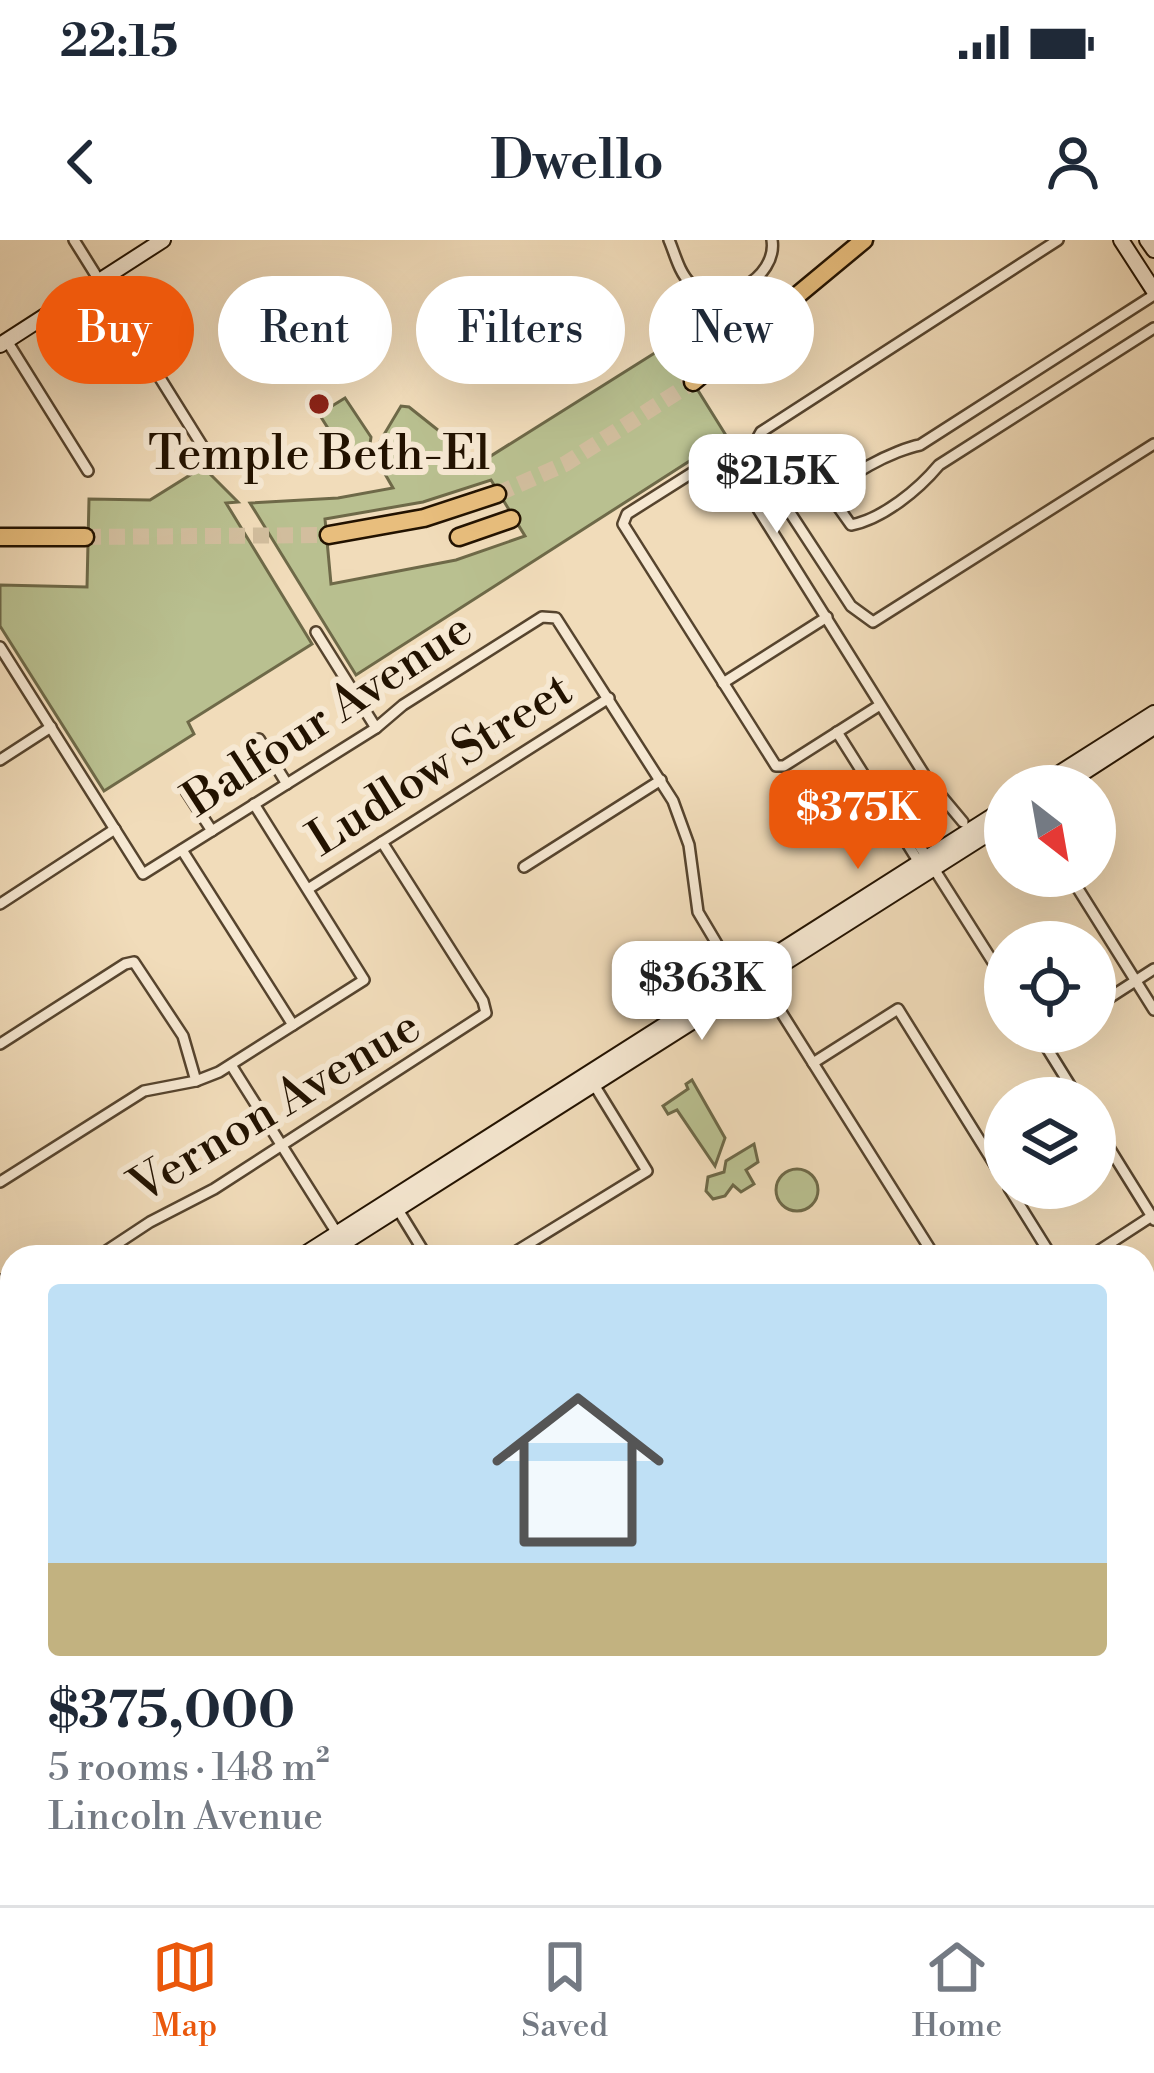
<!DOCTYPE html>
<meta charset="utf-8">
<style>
:root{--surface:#fff;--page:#f2f2f3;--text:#1f2937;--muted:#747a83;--line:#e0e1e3;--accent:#ea580c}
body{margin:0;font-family:"Libre Bodoni",serif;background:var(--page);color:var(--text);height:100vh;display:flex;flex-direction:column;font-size:45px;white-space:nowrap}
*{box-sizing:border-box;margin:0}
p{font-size:39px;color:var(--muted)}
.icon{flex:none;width:66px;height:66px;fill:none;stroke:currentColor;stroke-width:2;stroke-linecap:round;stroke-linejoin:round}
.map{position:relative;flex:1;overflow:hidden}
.panel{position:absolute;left:0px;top:1005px;width:1155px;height:660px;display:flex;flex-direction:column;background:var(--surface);border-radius:36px 36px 0 0;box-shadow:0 12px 48px #0002}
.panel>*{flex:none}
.guide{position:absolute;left:36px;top:36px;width:1083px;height:108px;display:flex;gap:24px}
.needle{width:78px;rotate:149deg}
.tools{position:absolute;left:984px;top:525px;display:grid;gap:24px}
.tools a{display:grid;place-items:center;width:132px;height:132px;border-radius:50%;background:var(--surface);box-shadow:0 12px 48px #0002;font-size:60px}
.price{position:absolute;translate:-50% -102px;padding:0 27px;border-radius:24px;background:#fff;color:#222;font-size:39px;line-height:78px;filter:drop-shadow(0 3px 6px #0008)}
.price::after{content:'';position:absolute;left:50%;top:72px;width:36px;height:27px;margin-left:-18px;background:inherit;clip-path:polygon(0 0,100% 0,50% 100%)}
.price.selected{background:var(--accent);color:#fff}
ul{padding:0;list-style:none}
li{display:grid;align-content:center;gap:24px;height:636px;padding:0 48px}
li span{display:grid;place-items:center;height:372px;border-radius:12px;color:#555}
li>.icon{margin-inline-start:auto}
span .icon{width:216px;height:216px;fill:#fffc;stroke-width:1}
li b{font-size:51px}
.tag{padding:0 42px;border-radius:54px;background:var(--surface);box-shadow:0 12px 48px #0002;font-size:42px;line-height:108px}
.tag.selected{background:var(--accent);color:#fff}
.status{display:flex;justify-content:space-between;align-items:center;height:84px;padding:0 60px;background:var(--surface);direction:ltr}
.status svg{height:33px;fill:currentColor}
header{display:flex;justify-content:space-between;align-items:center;height:156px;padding:0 48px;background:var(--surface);font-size:54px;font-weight:600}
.tab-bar{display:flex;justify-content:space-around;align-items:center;height:168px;border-top:3px solid var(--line);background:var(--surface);font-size:33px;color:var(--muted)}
.tab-bar a{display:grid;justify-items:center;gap:6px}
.tab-bar .selected{color:var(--accent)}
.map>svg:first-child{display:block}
.green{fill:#b9c090;stroke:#6e6948;stroke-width:3;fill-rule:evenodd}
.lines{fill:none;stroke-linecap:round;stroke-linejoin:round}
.highway-tunnel{stroke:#d2be9e;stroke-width:16;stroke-dasharray:16 8;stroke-linecap:butt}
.street-casing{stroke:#56442e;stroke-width:14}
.secondary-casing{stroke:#221200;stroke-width:18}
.highway-casing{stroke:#221200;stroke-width:21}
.street{stroke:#f6e8d2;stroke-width:9}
.secondary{stroke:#f6e8d2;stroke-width:14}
.highway{stroke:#e8be7d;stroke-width:16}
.poi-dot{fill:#8f2418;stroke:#f6e8d2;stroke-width:4.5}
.labels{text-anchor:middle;stroke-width:12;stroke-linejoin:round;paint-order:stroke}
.poi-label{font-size:48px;fill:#221200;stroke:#f6e8d2}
.street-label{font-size:48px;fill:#221200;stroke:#f6e8d2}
</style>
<div class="status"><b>22:15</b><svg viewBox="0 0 49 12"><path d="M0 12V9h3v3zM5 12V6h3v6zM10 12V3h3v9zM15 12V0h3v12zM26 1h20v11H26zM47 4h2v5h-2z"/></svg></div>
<header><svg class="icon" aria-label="back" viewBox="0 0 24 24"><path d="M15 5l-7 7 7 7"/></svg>Dwello<svg class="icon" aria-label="person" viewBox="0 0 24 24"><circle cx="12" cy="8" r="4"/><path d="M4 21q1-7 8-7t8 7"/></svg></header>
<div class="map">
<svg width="1154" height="1665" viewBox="0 0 1154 1665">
<rect width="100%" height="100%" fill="#f1dcba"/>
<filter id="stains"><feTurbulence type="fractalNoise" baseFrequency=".00167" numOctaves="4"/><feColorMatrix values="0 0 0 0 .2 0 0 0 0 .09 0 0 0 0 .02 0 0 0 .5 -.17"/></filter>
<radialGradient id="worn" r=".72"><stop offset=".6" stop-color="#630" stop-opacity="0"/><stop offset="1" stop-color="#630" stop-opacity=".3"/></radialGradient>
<g class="green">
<path d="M669,104l58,93 -371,238 -106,-172 88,-5 55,-10 -20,-35 28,-47 8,1 39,31 18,29 12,-3zM491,240l34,56 -69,24 -125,24 -6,-65 98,-17z"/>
<path d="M345,158l26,39 -1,7 -33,20 -9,-13 10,-7 -19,-30z"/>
<path d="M203,227l35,35 -12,1 86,141 -124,78 6,12 -90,57 -104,-165v-41l87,2 2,-88 61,1z"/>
<path d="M692,840l33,58 -10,28 -38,-56 -9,4 -5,-8 25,-17 -2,-5z"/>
<path d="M754,904l4,18 -12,8 8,14 -13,8 -8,-7 -8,11 -12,3 -7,-8 2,-14 16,-5 2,-11z"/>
<circle cx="797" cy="950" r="21"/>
</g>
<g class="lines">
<g class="highway-tunnel">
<path d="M497,254l68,-30 128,-82"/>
<path d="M85,297l244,-2"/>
</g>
<defs>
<g id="street">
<path d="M74,0l134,215"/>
<path d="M669,0c6,14 10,32 21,43 30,28 88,-5 82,-43"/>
<path d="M1058,0l-297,192 -9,16 3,11 96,147 22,16 281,-178"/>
<path d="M1154,55l-234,150c-22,4 -85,32 -86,56l17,24c32,-6 68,-36 88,-60l215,-137"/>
<path d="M7,101l81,130"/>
<path d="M316,392l60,96"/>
<path d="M0,407l143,227 233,-146 27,-23 139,-88 14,1 117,183 16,44 9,67 41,69"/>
<path d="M723,443l104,-66"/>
<path d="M880,465l-96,61h-8l-153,-242 4,-10 79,-50 9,-5 13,2 199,318 36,43"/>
<path d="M837,492l83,132"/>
<path d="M259,499l28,45"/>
<path d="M0,520l51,-33"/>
<path d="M186,551l26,40"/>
<path d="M891,579l21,15 93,147"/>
<path d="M182,610l111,175"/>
<path d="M524,627l137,-87"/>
<path d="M1070,636l84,134"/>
<path d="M308,649l301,-191"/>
<path d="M0,664l115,-75"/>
<path d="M759,737l176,280"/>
<path d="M1095,767l59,-38"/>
<path d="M1037,792l41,66"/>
<path d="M0,804l125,-80 9,-2 49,74 13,45"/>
<path d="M813,823l85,-54 107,172"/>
<path d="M231,825l109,173"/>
<path d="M1095,885l59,95"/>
<path d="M0,942l144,-91 52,-10 23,-9 145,-92 -110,-176"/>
<path d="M1009,948l43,69"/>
<path d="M397,968l30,49"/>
<path d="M97,1017l53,-35 64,-33 272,-176 -3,-12 -101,-159"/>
<path d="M507,1017l140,-86 -54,-88"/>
<path d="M1089,1017l63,-41"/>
<path d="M0,1040l12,18"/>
<path d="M0,1080l12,-8"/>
<path d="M1143,1107l11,-7"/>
<path d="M1143,1230l11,-6"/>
<path d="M1143,1300l11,18"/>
<path d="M0,1335l12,-8"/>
<path d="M1143,1358l11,-8"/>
<path d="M0,1461l12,-8"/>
<path d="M1143,1485l11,-7"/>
<path d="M0,1587l12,-8"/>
<path d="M403,1653l8,12"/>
<path d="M815,1653l7,12"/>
<path d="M1088,1653l8,12"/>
<path d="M0,1654l12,-8"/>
<path d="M67,1665l19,-12"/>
<path d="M252,1665l20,-12"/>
<path d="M450,1665l19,-12"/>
<path d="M654,1665l20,-12"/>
<path d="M857,1665l19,-12"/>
</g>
<g id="secondary">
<path d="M1121,0l33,51"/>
<path d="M1147,0l7,10"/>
<path d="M0,105l163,-105"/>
<path d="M1039,546l115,-73"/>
<path d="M1063,546l91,-59"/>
<path d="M300,1017l705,-449"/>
<path d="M322,1017l683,-434"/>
<path d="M0,1211l12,-8"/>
<path d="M0,1225l12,-8"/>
<path d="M0,1589l12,18"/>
<path d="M1143,1609l11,-7"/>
<path d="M42,1653l9,12"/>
<path d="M1057,1665l19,-12"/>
</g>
<g id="highway">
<path d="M693,142l171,-142"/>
<path d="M329,295l95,-17 73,-24"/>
<path d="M0,297h85"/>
<path d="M459,297l52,-18"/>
</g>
</defs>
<use href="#street" class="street-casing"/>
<use href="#secondary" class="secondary-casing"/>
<use href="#highway" class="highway-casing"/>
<use href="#street" class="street"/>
<use href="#secondary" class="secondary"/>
<use href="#highway" class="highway"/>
</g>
<circle class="poi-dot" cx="319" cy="164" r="12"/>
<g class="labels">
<g class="poi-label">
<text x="319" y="229">Temple Beth-El</text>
</g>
<g class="street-label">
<text transform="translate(327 473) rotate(-33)" y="17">Balfour Avenue</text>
<text transform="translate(439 523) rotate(-32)" y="17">Ludlow Street</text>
<text transform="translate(274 865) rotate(-31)" y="17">Vernon Avenue</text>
</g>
</g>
<rect width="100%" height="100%" filter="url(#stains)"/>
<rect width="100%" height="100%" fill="url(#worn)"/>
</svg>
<div class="tools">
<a><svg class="needle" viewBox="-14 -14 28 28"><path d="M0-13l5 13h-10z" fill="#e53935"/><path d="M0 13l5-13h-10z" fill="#747a83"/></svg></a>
<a><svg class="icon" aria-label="locate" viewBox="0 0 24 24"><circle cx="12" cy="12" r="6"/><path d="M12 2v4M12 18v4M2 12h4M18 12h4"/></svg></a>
<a><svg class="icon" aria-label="layers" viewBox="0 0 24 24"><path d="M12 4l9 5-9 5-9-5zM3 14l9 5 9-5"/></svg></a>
</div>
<b class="price" style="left:777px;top:296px">$215K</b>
<b class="price selected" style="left:858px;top:632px">$375K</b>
<b class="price" style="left:702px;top:803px">$363K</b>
<div class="guide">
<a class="tag selected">Buy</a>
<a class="tag">Rent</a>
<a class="tag">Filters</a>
<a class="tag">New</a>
</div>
<section class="panel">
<ul>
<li><span style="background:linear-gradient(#bfe0f5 75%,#c2b280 0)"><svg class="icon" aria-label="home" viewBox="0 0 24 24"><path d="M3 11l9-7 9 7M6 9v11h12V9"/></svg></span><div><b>$375,000</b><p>5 rooms · 148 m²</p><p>Lincoln Avenue</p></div></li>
</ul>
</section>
</div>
<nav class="tab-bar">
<a class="selected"><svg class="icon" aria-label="map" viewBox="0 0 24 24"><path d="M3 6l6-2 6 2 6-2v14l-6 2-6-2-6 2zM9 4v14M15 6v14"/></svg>Map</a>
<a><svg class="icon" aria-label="saved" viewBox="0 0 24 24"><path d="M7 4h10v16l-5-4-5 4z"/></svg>Saved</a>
<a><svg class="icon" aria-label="home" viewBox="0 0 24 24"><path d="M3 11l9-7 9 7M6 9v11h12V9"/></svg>Home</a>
</nav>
